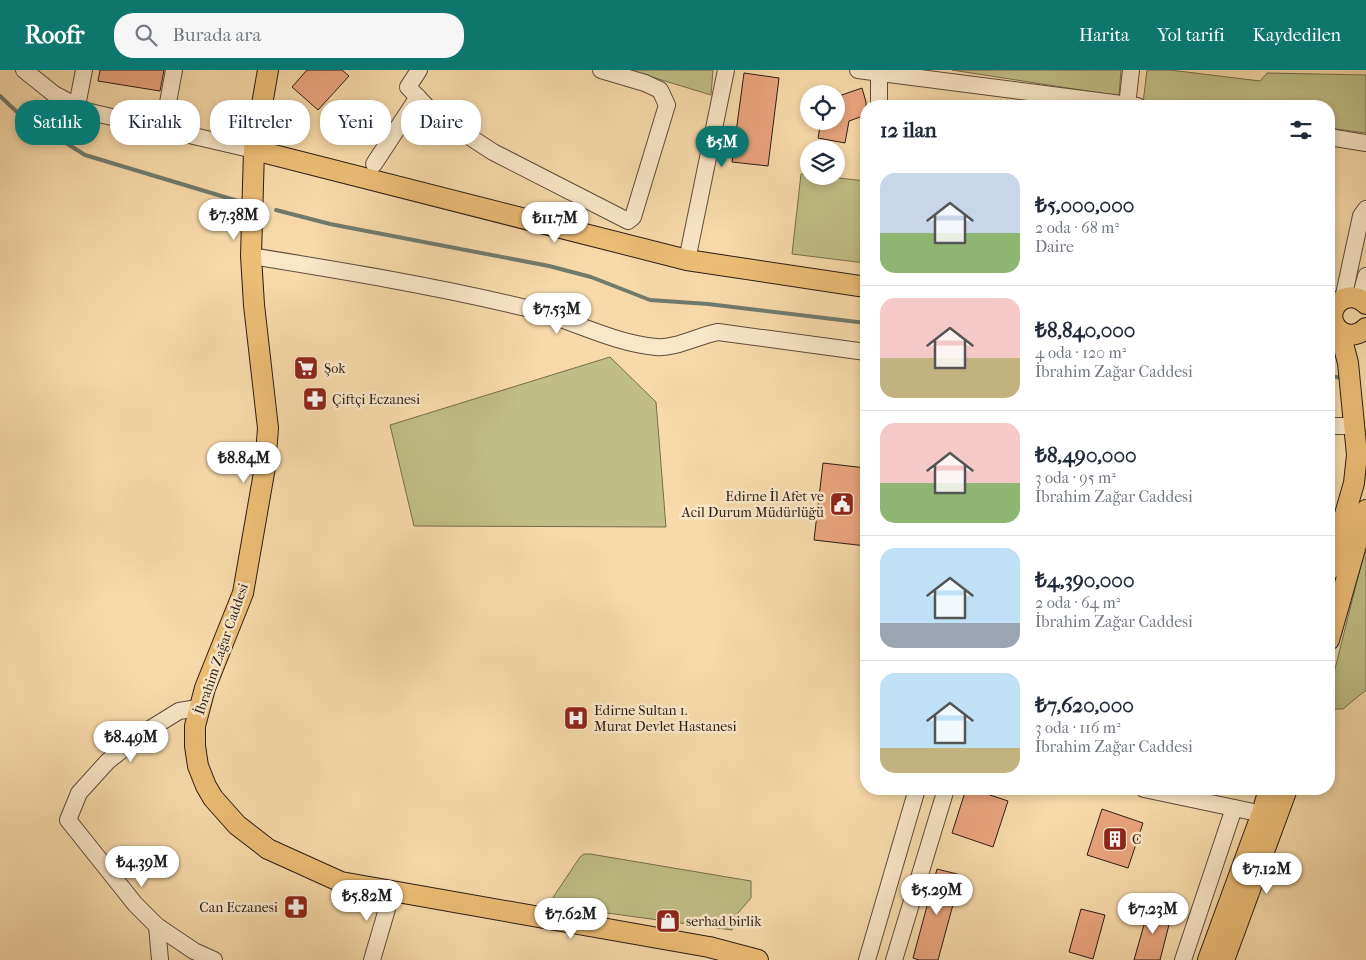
<!DOCTYPE html>
<html lang="tr">
<meta charset="utf-8">
<style>
:root{--surface:#fff;--page:#f6f6f7;--text:#1f2937;--muted:#747a83;--line:#e0e1e3;--accent:#0f766e}
body{margin:0;font-family:"IM FELL French Canon",serif;background:var(--page);color:var(--text);height:100vh;display:flex;flex-direction:column;font-size:19px;white-space:nowrap}
*{box-sizing:border-box;margin:0}
p{font-size:16px;color:var(--muted)}
.icon{flex:none;width:28px;height:28px;fill:none;stroke:currentColor;stroke-width:2;stroke-linecap:round;stroke-linejoin:round}
.map{position:relative;flex:1;overflow:hidden}
.side{position:absolute;left:860px;top:30px;width:475px;height:695px;display:flex;flex-direction:column;background:var(--surface);border-radius:20px;box-shadow:0 2px 8px #0003}
.side>*{flex:none}
.hud{position:absolute;left:15px;top:30px;width:475px;height:45px;display:flex;gap:10px}
.tools{position:absolute;left:800px;top:15px;display:grid;gap:10px}
.tools a{display:grid;place-items:center;width:45px;height:45px;border-radius:50%;background:var(--surface);box-shadow:0 2px 8px #0003;font-size:25px}
.price{position:absolute;translate:-50% -42px;padding:0 11px;border-radius:18px;background:#fff;color:#222;font-size:16px;line-height:32px;filter:drop-shadow(0 1px 2px #0008)}
.price::after{content:'';position:absolute;left:50%;top:30px;width:15px;height:11px;margin-left:-8px;background:inherit;clip-path:polygon(0 0,100% 0,50% 100%)}
.price.on{background:var(--accent);color:#fff}
ul{padding:0;list-style:none}
li{display:flex;align-items:center;gap:15px;height:125px;padding:0 20px}
li+li{border-top:1px solid var(--line)}
li span{display:grid;place-items:center;flex:none;width:140px;height:100px;border-radius:15px;color:#555}
li>.icon{margin-inline-start:auto}
span .icon{width:60px;height:60px;fill:#fffc;stroke-width:1}
li b{font-size:21px}
h2{display:flex;justify-content:space-between;align-items:center;height:60px;padding:0 20px;font-size:21px}
.pill{padding:0 18px;border-radius:20px;background:var(--surface);box-shadow:0 2px 8px #0003;font-size:18px;line-height:45px}
.pill.on{background:var(--accent);color:#fff}
header{display:flex;align-items:center;gap:30px;box-sizing:border-box;height:70px;padding:0 25px;background:var(--accent);color:#fff}
header strong{font-size:24px}
nav{display:flex;gap:28px;margin-inline-start:auto;font-size:18px}
.search{width:350px;height:45px;background:var(--page);display:flex;align-items:center;gap:12px;box-sizing:border-box;padding:0 18px;border-radius:20px;color:var(--muted);font-size:19px}
.map>svg:first-child{display:block}
.green{fill:#c0be86;stroke:#766d4e}
.lines{fill:none;stroke-linecap:round;stroke-linejoin:round}
.stream{stroke:#707b6c;stroke-width:4}
.building{fill:#eaa57f;stroke:#2c1c16}
.minor-casing{stroke:#5f4c3b;stroke-width:18}
.major-casing{stroke:#2c1c16;stroke-width:22}
.minor{stroke:#fae7c8;stroke-width:16}
.major{stroke:#ecbd75;stroke-width:20}
.labels{text-anchor:middle;stroke-width:5;stroke-linejoin:round;paint-order:stroke}
.poi-label{font-size:14px;fill:#2c1c16;stroke:#fae7c8;text-anchor:start}
.street-label{font-size:14px;fill:#2c1c16;stroke:#fae7c8}
</style>
<header>
<strong>Roofr</strong>
<div class="search"><svg class="icon" aria-label="search" viewBox="0 0 24 24"><circle cx="10" cy="10" r="6"/><path d="M15 15l6 6"/></svg>Burada ara</div>
<nav><a>Harita</a><a>Yol tarifi</a><a>Kaydedilen</a></nav>
</header>
<div class="map">
<svg width="1366" height="890" viewBox="0 0 1366 890">
<rect width="100%" height="100%" fill="#f8daaa"/>
<filter id="stains"><feTurbulence type="fractalNoise" baseFrequency=".004" numOctaves="4"/><feColorMatrix values="0 0 0 0 .2 0 0 0 0 .09 0 0 0 0 .02 0 0 0 .5 -.17"/></filter>
<radialGradient id="worn" r=".72"><stop offset=".6" stop-color="#630" stop-opacity="0"/><stop offset="1" stop-color="#630" stop-opacity=".3"/></radialGradient>
<g class="green">
<path d="M629,0h84l-2,25z"/>
<path d="M952,0h169l-2,26z"/>
<path d="M1147,0h23l90,11 7,-8 99,2v58l-37,-5v-22h-159l-27,-3z"/>
<path d="M801,104l65,7 -1,82 -73,-9z"/>
<path d="M610,287l46,45 10,125 -252,-1 -24,-101z"/>
<path d="M1366,475v145l-23,19h-14v-16z"/>
<path d="M584,784h6l161,27v17l-14,16 -5,16 -184,-25 32,-48z"/>
</g>
<g class="lines">
<g class="stream">
<path d="M0,26l17,16 68,43 153,46"/>
<path d="M276,140l54,14 219,42 42,11 59,23 58,4 158,19"/>
<path d="M1329,306l14,2"/>
</g>
</g>
<g class="building">
<path d="M100,0h64l-4,21 -62,-10z"/>
<path d="M307,0h35l7,6 -31,34 -26,-23z"/>
<path d="M744,3l35,5 -11,88 -36,-4z"/>
<path d="M862,18l4,14v13l-17,6 -4,22 -27,-5 3,-17h15v-24z"/>
<path d="M823,393l43,5v78l-52,-6z"/>
<path d="M966,719h6l36,12 -15,46 -41,-14z"/>
<path d="M1102,739l41,14 -15,45 -41,-13z"/>
<path d="M937,799l24,6 -23,85h-19l-6,-2z"/>
<path d="M1149,837l23,6 -12,47h-26z"/>
<path d="M1081,839l24,6 -12,44 -24,-7z"/>
</g>
<g class="lines">
<defs>
<g id="minor">
<path d="M24,0l30,24 32,17 168,39"/>
<path d="M419,0l-11,17 25,26 60,39 135,69 5,-4 34,-112 -7,-15 -15,-7 -44,-13"/>
<path d="M858,0l279,36"/>
<path d="M879,0v36"/>
<path d="M77,36l7,-36"/>
<path d="M1127,36l4,-36"/>
<path d="M163,60l11,-60"/>
<path d="M1329,67l37,6"/>
<path d="M374,94l44,-67"/>
<path d="M251,186c92,15 184,30 275,52 44,11 86,35 130,39 19,2 44,-12 62,-15l148,20"/>
<path d="M687,190l39,-190"/>
<path d="M1343,229l18,-83 5,-7"/>
<path d="M1360,229l6,-23"/>
<path d="M1329,356h26"/>
<path d="M198,638l-19,3 -34,21 -37,29 -29,32 -11,27 67,84 22,22 37,25 20,9"/>
<path d="M1144,719l128,27"/>
<path d="M157,856l3,34"/>
<path d="M372,890l20,-68"/>
<path d="M867,890l50,-171"/>
<path d="M894,890l52,-171"/>
<path d="M1183,890l51,-152"/>
</g>
<g id="major">
<path d="M268,0l-14,80 -3,106 3,49 14,123 -3,39 -22,126 -38,95 -10,38v20l3,20 8,20 7,12 24,27 31,24 73,33 368,65 49,13"/>
<path d="M254,80l433,110 179,27"/>
<path d="M1366,234c-13,-13 -32,-6 -34,12 2,18 21,25 34,12"/>
<path d="M1329,500l25,-87 3,-28 -9,-92 -8,-31"/>
<path d="M1329,570l37,-130"/>
<path d="M1208,890l54,-147 7,-24"/>
<path d="M1224,890l63,-171"/>
</g>
</defs>
<use href="#minor" class="minor-casing"/>
<use href="#major" class="major-casing"/>
<use href="#minor" class="minor"/>
<use href="#major" class="major"/>
</g>
<defs>
<symbol id="supermarket-square" viewBox="-11 -11 22 22"><rect x="-9" y="-9" width="18" height="18" rx="4" fill="#8f2418" stroke="#fae7c8"/><path d="M-6-5.5h2.5l.6 2H6L4.5 2H-2.5L-4.4-4H-6ZM-1.5 3.2a1.3 1.3 0 1 0 .1 0ZM3 3.2a1.3 1.3 0 1 0 .1 0Z" fill="#fff"/></symbol>
<symbol id="pharmacy-square" viewBox="-11 -11 22 22"><rect x="-9" y="-9" width="18" height="18" rx="4" fill="#8f2418" stroke="#fae7c8"/><path d="M-2-6h4v4h4v4h-4v4h-4v-4h-4v-4h4Z" fill="#fff"/></symbol>
<symbol id="civic-square" viewBox="-11 -11 22 22"><rect x="-9" y="-9" width="18" height="18" rx="4" fill="#8f2418" stroke="#fae7c8"/><path d="M-.6-6.5H3V-4.5H.6V-3L4-1V1h2V6H-6V1h2V-1L-.6-3ZM-1.2 2.5V6h2.4V2.5Z" fill="#fff"/></symbol>
<symbol id="hospital-square" viewBox="-11 -11 22 22"><rect x="-9" y="-9" width="18" height="18" rx="4" fill="#8f2418" stroke="#fae7c8"/><path d="M-5-5h3v3.5h4V-5h3V5h-3V1.5h-4V5h-3Z" fill="#fff"/></symbol>
<symbol id="building-square" viewBox="-11 -11 22 22"><rect x="-9" y="-9" width="18" height="18" rx="4" fill="#8f2418" stroke="#fae7c8"/><path d="M-4-6H4V6H1V3H-1V6H-4ZM-2.5-4.3h1.7v1.8h-1.7ZM.8-4.3h1.7v1.8H.8ZM-2.5-1h1.7V.8h-1.7ZM.8-1h1.7V.8H.8Z" fill="#fff"/></symbol>
<symbol id="shop-square" viewBox="-11 -11 22 22"><rect x="-9" y="-9" width="18" height="18" rx="4" fill="#8f2418" stroke="#fae7c8"/><path d="M-5-2.5h2.3a2.7 3.5 0 0 1 5.4 0H5L5.5 6h-11ZM-1.5-2.5h3a1.5 2.3 0 0 0-3 0Z" fill="#fff"/></symbol>
</defs>
<g fill-rule="evenodd">
<use href="#supermarket-square" x="292" y="284" width="28" height="28"/>
<use href="#pharmacy-square" x="301" y="315" width="28" height="28"/>
<use href="#civic-square" x="828" y="420" width="28" height="28"/>
<use href="#hospital-square" x="562" y="634" width="28" height="28"/>
<use href="#building-square" x="1101" y="755" width="28" height="28"/>
<use href="#pharmacy-square" x="282" y="823" width="28" height="28"/>
<use href="#shop-square" x="654" y="837" width="28" height="28"/>
</g>
<g class="labels">
<g class="poi-label">
<text x="324" y="303">Şok</text>
<text x="332" y="334">Çiftçi Eczanesi</text>
<text x="824" y="431" text-anchor="end">Edirne İl Afet ve<tspan x="824" dy="16">Acil Durum Müdürlüğü</tspan></text>
<text x="594" y="645">Edirne Sultan 1.<tspan x="594" dy="16">Murat Devlet Hastanesi</tspan></text>
<text x="1132" y="774">C</text>
<text x="278" y="842" text-anchor="end">Can Eczanesi</text>
<text x="686" y="856">serhad birlik</text>
</g>
<g class="street-label">
<text transform="translate(221 579) rotate(-71)" y="5">İbrahim Zağar Caddesi</text>
</g>
</g>
<rect width="100%" height="100%" filter="url(#stains)"/>
<rect width="100%" height="100%" fill="url(#worn)"/>
</svg>
<div class="tools">
<a><svg class="icon" aria-label="locate" viewBox="0 0 24 24"><circle cx="12" cy="12" r="6"/><path d="M12 2v4M12 18v4M2 12h4M18 12h4"/></svg></a>
<a><svg class="icon" aria-label="layers" viewBox="0 0 24 24"><path d="M12 4l9 5-9 5-9-5zM3 14l9 5 9-5"/></svg></a>
</div>
<b class="price on" style="left:722px;top:98px">₺5M</b>
<b class="price" style="left:234px;top:171px">₺7.38M</b>
<b class="price" style="left:555px;top:174px">₺11.7M</b>
<b class="price" style="left:557px;top:265px">₺7.53M</b>
<b class="price" style="left:244px;top:414px">₺8.84M</b>
<b class="price" style="left:131px;top:693px">₺8.49M</b>
<b class="price" style="left:142px;top:818px">₺4.39M</b>
<b class="price" style="left:1267px;top:825px">₺7.12M</b>
<b class="price" style="left:937px;top:846px">₺5.29M</b>
<b class="price" style="left:367px;top:852px">₺5.82M</b>
<b class="price" style="left:1153px;top:865px">₺7.23M</b>
<b class="price" style="left:571px;top:870px">₺7.62M</b>
<div class="hud">
<a class="pill on">Satılık</a>
<a class="pill">Kiralık</a>
<a class="pill">Filtreler</a>
<a class="pill">Yeni</a>
<a class="pill">Daire</a>
</div>
<section class="side">
<h2>12 ilan<svg class="icon" aria-label="filters" viewBox="0 0 24 24"><path d="M4 7h16M4 17h16"/><circle cx="9" cy="7" r="2"/><circle cx="15" cy="17" r="2"/></svg></h2>
<ul>
<li><span style="background:linear-gradient(#c9d6e8 60%,#8fb573 0)"><svg class="icon" aria-label="home" viewBox="0 0 24 24"><path d="M3 11l9-7 9 7M6 9v11h12V9"/></svg></span><div><b>₺5,000,000</b><p>2 oda · 68 m²</p><p>Daire</p></div></li>
<li><span style="background:linear-gradient(#f6c9c9 60%,#c2b280 0)"><svg class="icon" aria-label="home" viewBox="0 0 24 24"><path d="M3 11l9-7 9 7M6 9v11h12V9"/></svg></span><div><b>₺8,840,000</b><p>4 oda · 120 m²</p><p>İbrahim Zağar Caddesi</p></div></li>
<li><span style="background:linear-gradient(#f6c9c9 60%,#8fb573 0)"><svg class="icon" aria-label="home" viewBox="0 0 24 24"><path d="M3 11l9-7 9 7M6 9v11h12V9"/></svg></span><div><b>₺8,490,000</b><p>3 oda · 95 m²</p><p>İbrahim Zağar Caddesi</p></div></li>
<li><span style="background:linear-gradient(#bfe0f5 75%,#9aa5b1 0)"><svg class="icon" aria-label="home" viewBox="0 0 24 24"><path d="M3 11l9-7 9 7M6 9v11h12V9"/></svg></span><div><b>₺4,390,000</b><p>2 oda · 64 m²</p><p>İbrahim Zağar Caddesi</p></div></li>
<li><span style="background:linear-gradient(#bfe0f5 75%,#c2b280 0)"><svg class="icon" aria-label="home" viewBox="0 0 24 24"><path d="M3 11l9-7 9 7M6 9v11h12V9"/></svg></span><div><b>₺7,620,000</b><p>3 oda · 116 m²</p><p>İbrahim Zağar Caddesi</p></div></li>
</ul>
</section>
</div>
